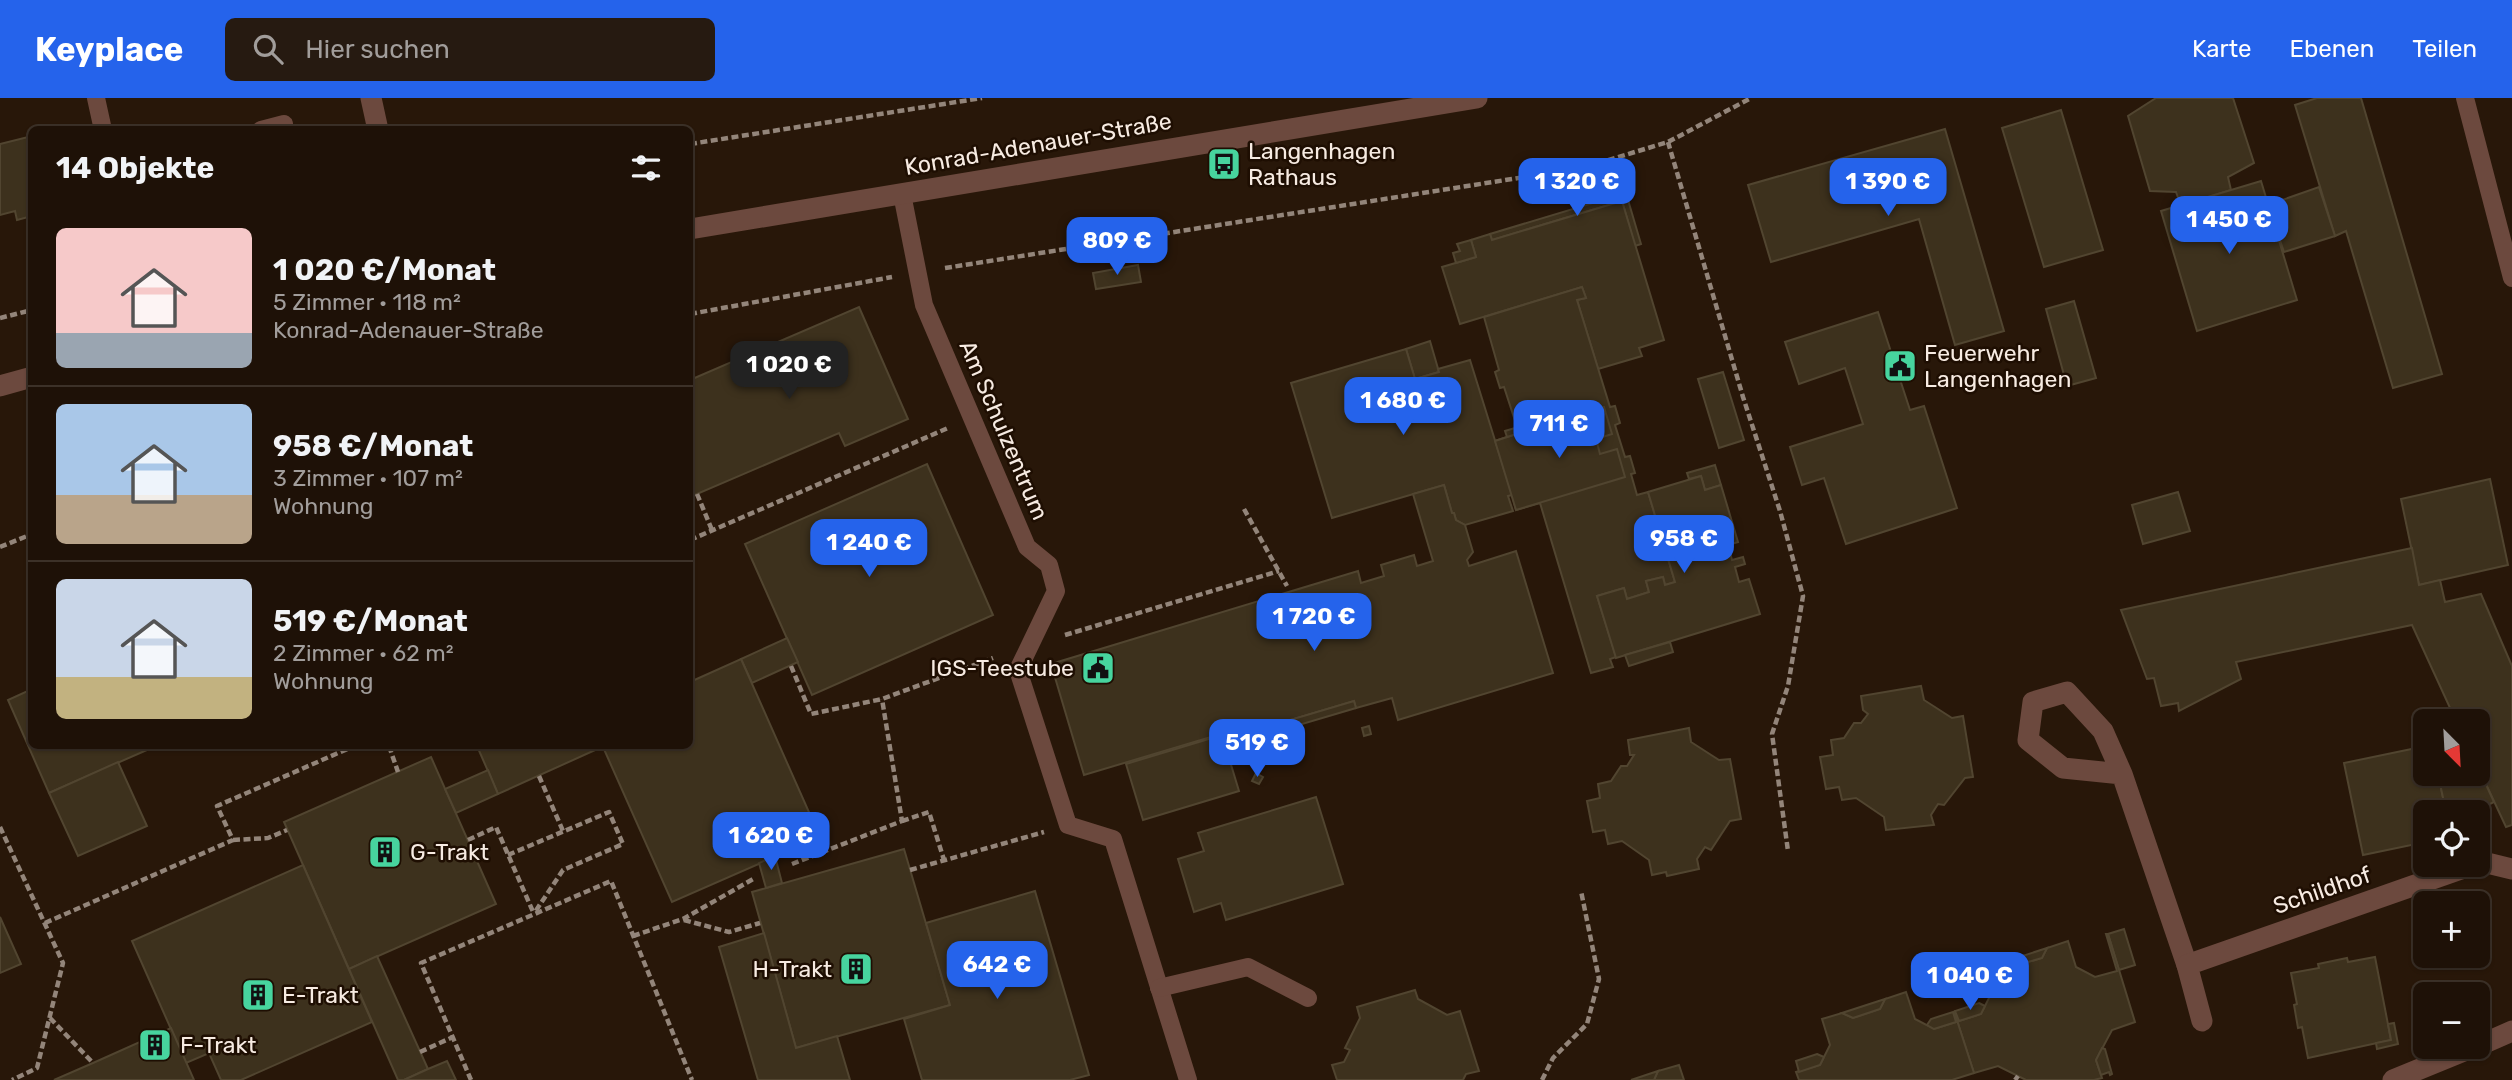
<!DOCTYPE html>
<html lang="de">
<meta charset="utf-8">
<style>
:root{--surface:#1e1107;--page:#261a11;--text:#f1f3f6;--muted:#a19d9b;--line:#3c3128;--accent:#2563eb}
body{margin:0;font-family:Rubik,sans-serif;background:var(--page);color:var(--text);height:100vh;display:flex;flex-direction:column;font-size:26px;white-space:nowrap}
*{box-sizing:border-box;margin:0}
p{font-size:23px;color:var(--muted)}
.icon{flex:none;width:38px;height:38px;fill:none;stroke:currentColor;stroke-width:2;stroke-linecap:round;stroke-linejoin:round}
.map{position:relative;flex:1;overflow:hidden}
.sheet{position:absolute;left:28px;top:28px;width:665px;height:623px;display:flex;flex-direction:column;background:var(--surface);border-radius:10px;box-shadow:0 2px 5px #0004,0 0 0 2px var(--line)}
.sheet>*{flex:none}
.needle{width:46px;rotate:156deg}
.controls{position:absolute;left:2413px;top:611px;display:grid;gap:14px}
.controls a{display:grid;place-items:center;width:77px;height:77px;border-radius:10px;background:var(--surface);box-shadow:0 2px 5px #0004,0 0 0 2px var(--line);font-size:35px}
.price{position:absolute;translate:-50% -60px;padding:0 16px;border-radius:14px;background:var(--accent);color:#fff;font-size:23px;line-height:46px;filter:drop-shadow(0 2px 4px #0008)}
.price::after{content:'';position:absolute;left:50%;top:42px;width:21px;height:16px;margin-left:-10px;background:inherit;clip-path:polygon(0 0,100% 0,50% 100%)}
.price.active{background:#222;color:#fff}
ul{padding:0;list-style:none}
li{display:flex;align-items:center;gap:21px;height:175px;padding:0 28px}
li+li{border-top:2px solid var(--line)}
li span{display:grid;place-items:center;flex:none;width:196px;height:140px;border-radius:10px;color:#555}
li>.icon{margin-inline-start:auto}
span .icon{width:84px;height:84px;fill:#fffc;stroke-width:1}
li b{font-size:30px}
h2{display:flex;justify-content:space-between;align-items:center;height:84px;padding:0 28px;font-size:30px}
header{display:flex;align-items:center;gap:42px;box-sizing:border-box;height:98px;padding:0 35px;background:var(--accent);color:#fff}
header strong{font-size:33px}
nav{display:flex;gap:38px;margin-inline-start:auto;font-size:24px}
.search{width:490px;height:63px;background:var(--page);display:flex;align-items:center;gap:18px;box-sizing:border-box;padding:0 24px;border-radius:10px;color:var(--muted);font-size:26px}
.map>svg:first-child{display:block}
.building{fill:#3d311d;stroke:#514530;stroke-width:2}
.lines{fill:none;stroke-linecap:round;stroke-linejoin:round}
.path{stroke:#93857a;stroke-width:4.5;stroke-dasharray:7 3.5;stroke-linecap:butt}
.service{stroke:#6c493e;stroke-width:18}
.minor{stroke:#6c493e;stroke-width:21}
.labels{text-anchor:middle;stroke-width:5;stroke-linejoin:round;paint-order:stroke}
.street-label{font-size:23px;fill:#f7ebe2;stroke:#1e0e02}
.poi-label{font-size:23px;fill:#f7ebe2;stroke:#1e0e02;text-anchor:start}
</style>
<header>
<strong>Keyplace</strong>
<div class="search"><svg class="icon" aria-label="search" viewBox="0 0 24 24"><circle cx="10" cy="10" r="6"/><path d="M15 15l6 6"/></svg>Hier suchen</div>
<nav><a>Karte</a><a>Ebenen</a><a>Teilen</a></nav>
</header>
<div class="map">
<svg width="2512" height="982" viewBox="0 0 2512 982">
<rect width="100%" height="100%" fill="#281709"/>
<g class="building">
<path d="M2156,0h77l21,65 -26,14 3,13 -50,16 -5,-14 -26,-1 -22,-75z"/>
<path d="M2317,0h44l81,276 -49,14 -47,-157 -11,5 -40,-131z"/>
<path d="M2061,12l42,140 -59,17 -42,-139z"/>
<path d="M1945,31l59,202 -49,14 -36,-126 -148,43 -23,-77z"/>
<path d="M32,38v80l-15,4 -2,-9 -15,4v-71z"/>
<path d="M2261,83l36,119 -100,31 -36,-120z"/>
<path d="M2319,89l16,49 -51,16 -16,-47z"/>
<path d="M1626,95l15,51 -6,2 -13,-45 -130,39 -2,-6z"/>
<path d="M1622,103l42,139 -25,8 3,8 -44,13 -21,-69 9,-2 -4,-11 -122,37 -18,-57 34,-10 -5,-17 19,-6 2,6z"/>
<path d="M1471,142l5,17 -20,6 -3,-10 7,-2 -3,-7z"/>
<path d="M1138,167l3,17 -45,7 -3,-16z"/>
<path d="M1582,189l4,11 -9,2 33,107 5,-1 5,17 -5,2 10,32 5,-1 5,17 -4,1 6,21 11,-3 27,90 -10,3 -2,-8 -17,4 3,11 -22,7 -3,-11 -27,8 19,61 -6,2 3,8 -22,6 -51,-170 -24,7 -4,-15 -17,-54 24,-8 -15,-46 -4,1 -5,-16 4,-2 -15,-53z"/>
<path d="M2074,203l22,77 -29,8 -21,-77z"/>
<path d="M859,209l49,112 -63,27 -6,-13 -149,64v-117z"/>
<path d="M1878,214l32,98 14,-4 33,102 -111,36 -22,-66 -22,7 -12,-38 73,-23 -18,-56 -46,16 -14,-42z"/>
<path d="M1430,243l9,31 -24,7 -9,-30z"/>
<path d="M1406,251l9,30 24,-7 -1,-3 32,-9 42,135 -4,1 5,15 -48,14 -9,-5 -2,-7h-2l-8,-28 -112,33 -41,-135z"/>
<path d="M1723,274l21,68 -25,8 -21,-69z"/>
<path d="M1604,309l8,27 -16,5 4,15 17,-5 8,28 -109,33 -21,-69 37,-12 4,12 13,-4 -4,-11z"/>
<path d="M1545,321l4,18 -13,4 -4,-12 -25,8 -2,-6z"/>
<path d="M927,366l66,151 -181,80 -67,-151z"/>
<path d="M1715,367l6,20 -16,5 -4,-14 -12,3 -2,-6z"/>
<path d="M1701,378l4,14 16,-5 17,57 -10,3 4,15 11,-3 2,7 -10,3 4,15 10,-3 11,35 -144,44 -19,-62 27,-8 3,11 22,-7 -3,-11 17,-4 2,8 10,-3 -27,-90z"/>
<path d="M2490,381l18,86 -89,20 -18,-86z"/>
<path d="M1444,387l8,28h2l2,7 9,5 8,27 -6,8 2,6 47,-15 37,122 -155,47 -6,-22 -36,10 -2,-7 -111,33 2,7 -3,1 -5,-16 -17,6 1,2 -137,41 -33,-111 307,-93 3,12 23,-7 -3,-11 33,-10 3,11 16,-5 -20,-67z"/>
<path d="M2178,394l12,39 -47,13 -11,-39z"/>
<path d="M2412,450l7,37 21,-5 5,22 36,-8 31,72v159l-6,2 -28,-60v-46h-22l-44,-96 -176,37 5,17 -62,32 -1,-8 -17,3 -7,-28 -7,1 -26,-69z"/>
<path d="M787,540l11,24 -46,21 -11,-24z"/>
<path d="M1670,544l3,10 -44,14 -4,-11z"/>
<path d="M741,561l79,178 -148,65 -69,-155 87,-1v-64z"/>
<path d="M1921,588l3,14 28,18 11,-2 10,61 -8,1 -21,27 -6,-1 -7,11 3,10 -48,5 -2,-13 -28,-19 -14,2 -3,-13 -13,2 -6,-32 13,-2 -2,-15 13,-2 10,-15h7l7,-9 -5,-4 -2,-14z"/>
<path d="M32,591v57h124l-107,47 -41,-93z"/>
<path d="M1354,603l2,7 -111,33 -2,-7z"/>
<path d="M1369,628l2,8 -7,2 -2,-8z"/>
<path d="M1689,630l2,14 28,18 11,-1 11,60 -11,2 -19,29 -6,-3 -8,12 2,10 -32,7 -1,-4 -14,3 -3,-15 -27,-19 -14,3 -3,-14 -12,2 -6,-31 13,-3 -2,-14 13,-3 10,-15h6l7,-11h-4l-2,-15z"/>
<path d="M1222,637l17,56 -96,29 -17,-56z"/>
<path d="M477,648h127l-106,48z"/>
<path d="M2426,648v28h12l8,38h-20v30l-63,13 -19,-92z"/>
<path d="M431,659l65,147 -147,65 -65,-147z"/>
<path d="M118,664l29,64 -69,30 -29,-63z"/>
<path d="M2478,669l16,35 -20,10h-28l-8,-38h40z"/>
<path d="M488,672l10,24 -42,19 -11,-24z"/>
<path d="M1256,675l7,4 -4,7 -7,-3z"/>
<path d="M1316,699l27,87 -117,36 -5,-17 -27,9 -16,-53 26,-8 -6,-18z"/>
<path d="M904,751l46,156 -154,43 -44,-156z"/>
<path d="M775,758l7,27 -16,5 -7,-25z"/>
<path d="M303,767l69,157 -131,58h-20l-12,-27 -23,10 -54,-122z"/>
<path d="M1035,793l54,184 -19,5h-148l-18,-61 46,-14 -24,-82z"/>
<path d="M0,819l21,47 -21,9z"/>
<path d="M2124,831l11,36 -16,5 -11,-36z"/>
<path d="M764,835l32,115 41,-12 13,44h-92l-39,-133z"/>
<path d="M2106,836h2l27,88 -23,8 -16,30 6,18 -8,2h-68l-28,-14 -24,7 -20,-62 5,10 22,-7 10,-20 -8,-26 21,-6 10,4 28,-8 5,-10 21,-7 8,26 19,10 22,-6z"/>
<path d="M2047,850l-5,10 -28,8 -10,-4z"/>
<path d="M377,858l51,113 -24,11h-6l-49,-111z"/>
<path d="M2375,859l16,83 -83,18 -6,-31 -4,1 -4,-23 3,-1 -6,-31 28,-5 -1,-4 29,-6 1,4z"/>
<path d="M1415,892l3,9 29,16 13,-4 19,60 -13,3 -3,6h-126l-5,-15 12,-3 6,-12 -5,-2 15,-30 -3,-11z"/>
<path d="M1906,894l9,27 19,10 22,-7 -2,-11 20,62 -22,7h-153l-3,-8 24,-7 10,-20 -8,-26 20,-6 11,5 27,-9 5,-10z"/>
<path d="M1885,901l-5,10 -27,9 -11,-5z"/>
<path d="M1979,905l6,3 -4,8 -22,7 -4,-10z"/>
<path d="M1953,914l3,10 -22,7 -7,-4 4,-6z"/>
<path d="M2394,925l4,21 -21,5 -1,-6 15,-3 -3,-16z"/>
<path d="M171,930l23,52h-140l39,-17z"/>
<path d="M2102,950l3,1 7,25 -2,1 -1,-3 -8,3 -5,-15z"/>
<path d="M1817,956l7,3 -4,8 -21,7 -3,-11z"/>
<path d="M447,963l9,19h-52l24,-11z"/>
<path d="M1679,967l5,15h-30l4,-9z"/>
<path d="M1658,973l-4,9h-23z"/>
</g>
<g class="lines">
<g class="path">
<path d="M1668,44l75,255 37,114 23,85 -15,90 -16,48 16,117"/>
<path d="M690,46l292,-46"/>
<path d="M945,170l637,-100 86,-26 83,-44"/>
<path d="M690,216l202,-37"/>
<path d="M0,220l32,-8"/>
<path d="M697,396l15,36"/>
<path d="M1244,411l43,77"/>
<path d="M690,442l258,-112"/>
<path d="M0,449l32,-13"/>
<path d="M1065,537l214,-64"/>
<path d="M791,568l20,48 71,-15 111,-41"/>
<path d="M389,648l9,26"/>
<path d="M539,678l24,55"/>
<path d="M902,723l27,-9 15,48"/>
<path d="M0,729l63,136 -26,105 -25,12"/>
<path d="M233,742l35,-2 19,-8"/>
<path d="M468,742l28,-13 38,87"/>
<path d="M508,757l101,-43 14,32 -60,26 -28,42"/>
<path d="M792,766l110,-43 -20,-122"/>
<path d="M910,772l134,-38"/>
<path d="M684,822l45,12 31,-9"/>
<path d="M45,825l188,-83 -16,-34 137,-60"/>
<path d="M633,838l50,-17 72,-41"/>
<path d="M50,920l43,45"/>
<path d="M420,954l33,-15"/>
<path d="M471,982l-50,-117 190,-82 81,199"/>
<path d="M1542,982l11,-22 34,-34 12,-45 -18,-88"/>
<path d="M2015,982l3,-4"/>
</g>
<g class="service">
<path d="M96,0l7,32"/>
<path d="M2465,0l47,180"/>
<path d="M261,32l23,-6"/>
<path d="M902,96l22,111 103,242 22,18 7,26 -38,79 50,155 45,14 75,241"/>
<path d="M1159,890l89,-21 60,31"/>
</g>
<g class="minor">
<path d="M371,0l7,32"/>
<path d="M690,131l787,-131"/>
<path d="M0,288l32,-9"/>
<path d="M2122,676l-59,-6 -35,-28 5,-38 34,-10 36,39 19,43 65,191"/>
<path d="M2478,765l5,-1 29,7"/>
<path d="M2202,923l-15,-56 288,-101"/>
<path d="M2478,948l34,-15"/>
<path d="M2393,982l83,-34"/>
</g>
</g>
<defs>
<symbol id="bus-square" viewBox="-11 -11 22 22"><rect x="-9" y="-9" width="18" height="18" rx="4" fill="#47d49e" stroke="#1e0e02"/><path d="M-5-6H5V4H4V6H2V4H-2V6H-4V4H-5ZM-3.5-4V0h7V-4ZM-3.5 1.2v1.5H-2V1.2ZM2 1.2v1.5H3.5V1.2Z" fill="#111"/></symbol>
<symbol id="civic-square" viewBox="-11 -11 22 22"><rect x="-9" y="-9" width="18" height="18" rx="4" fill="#47d49e" stroke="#1e0e02"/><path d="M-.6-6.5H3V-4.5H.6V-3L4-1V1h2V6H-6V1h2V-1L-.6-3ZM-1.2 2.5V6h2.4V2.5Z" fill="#111"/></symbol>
<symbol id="building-square" viewBox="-11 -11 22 22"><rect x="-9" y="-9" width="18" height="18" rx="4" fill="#47d49e" stroke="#1e0e02"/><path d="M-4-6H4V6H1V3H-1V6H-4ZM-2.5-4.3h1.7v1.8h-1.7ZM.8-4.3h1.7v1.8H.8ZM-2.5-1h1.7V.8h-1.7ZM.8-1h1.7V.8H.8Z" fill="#111"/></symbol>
</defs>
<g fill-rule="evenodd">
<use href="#bus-square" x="1205" y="47" width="38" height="38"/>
<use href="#civic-square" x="1881" y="249" width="38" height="38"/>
<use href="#civic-square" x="1079" y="551" width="38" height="38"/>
<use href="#building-square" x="366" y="735" width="38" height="38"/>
<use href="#building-square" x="837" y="852" width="38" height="38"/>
<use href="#building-square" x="239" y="878" width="38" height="38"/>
<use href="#building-square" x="136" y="928" width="38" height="38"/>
</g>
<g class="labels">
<g class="street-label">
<text transform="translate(1038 46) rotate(-10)" y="8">Konrad-Adenauer-Straße</text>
<text transform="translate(1004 332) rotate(67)" y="8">Am Schulzentrum</text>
<text transform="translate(2322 792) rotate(-19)" y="8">Schildhof</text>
</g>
<g class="poi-label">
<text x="1248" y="61">Langenhagen<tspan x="1248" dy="26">Rathaus</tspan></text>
<text x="1924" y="263">Feuerwehr<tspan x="1924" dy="26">Langenhagen</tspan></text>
<text x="1074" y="578" text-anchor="end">IGS-Teestube</text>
<text x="410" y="762">G-Trakt</text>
<text x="832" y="879" text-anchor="end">H-Trakt</text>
<text x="282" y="905">E-Trakt</text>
<text x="180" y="955">F-Trakt</text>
</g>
</g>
</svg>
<div class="controls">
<a><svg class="needle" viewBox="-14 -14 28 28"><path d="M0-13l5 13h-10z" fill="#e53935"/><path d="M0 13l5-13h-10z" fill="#a19d9b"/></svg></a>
<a><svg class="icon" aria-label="locate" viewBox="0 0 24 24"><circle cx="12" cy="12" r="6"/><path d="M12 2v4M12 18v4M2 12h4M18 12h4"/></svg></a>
<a>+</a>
<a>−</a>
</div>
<b class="price" style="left:1577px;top:120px">1 320 €</b>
<b class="price" style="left:1888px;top:120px">1 390 €</b>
<b class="price" style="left:2229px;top:158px">1 450 €</b>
<b class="price" style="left:1117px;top:179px">809 €</b>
<b class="price active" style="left:789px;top:303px">1 020 €</b>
<b class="price" style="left:1403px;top:339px">1 680 €</b>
<b class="price" style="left:1559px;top:362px">711 €</b>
<b class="price" style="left:1684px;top:477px">958 €</b>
<b class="price" style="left:869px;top:481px">1 240 €</b>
<b class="price" style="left:1314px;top:555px">1 720 €</b>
<b class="price" style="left:1257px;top:681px">519 €</b>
<b class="price" style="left:771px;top:774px">1 620 €</b>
<b class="price" style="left:997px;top:903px">642 €</b>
<b class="price" style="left:1970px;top:914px">1 040 €</b>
<section class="sheet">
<h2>14 Objekte<svg class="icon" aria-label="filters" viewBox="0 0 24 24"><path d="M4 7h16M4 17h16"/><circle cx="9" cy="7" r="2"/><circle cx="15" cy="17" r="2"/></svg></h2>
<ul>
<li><span style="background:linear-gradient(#f6c9c9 75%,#9aa5b1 0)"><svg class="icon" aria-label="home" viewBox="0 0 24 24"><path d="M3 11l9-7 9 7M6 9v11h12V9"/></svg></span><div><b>1 020 €/Monat</b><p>5 Zimmer · 118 m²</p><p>Konrad-Adenauer-Straße</p></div></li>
<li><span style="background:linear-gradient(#a9c7e8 65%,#b9a48a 0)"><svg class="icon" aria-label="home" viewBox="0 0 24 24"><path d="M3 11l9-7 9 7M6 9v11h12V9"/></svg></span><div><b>958 €/Monat</b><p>3 Zimmer · 107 m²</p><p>Wohnung</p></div></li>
<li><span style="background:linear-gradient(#c9d6e8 70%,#c2b280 0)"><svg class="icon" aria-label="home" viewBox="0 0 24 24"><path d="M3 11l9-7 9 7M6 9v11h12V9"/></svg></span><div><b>519 €/Monat</b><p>2 Zimmer · 62 m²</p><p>Wohnung</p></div></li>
</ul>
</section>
</div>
